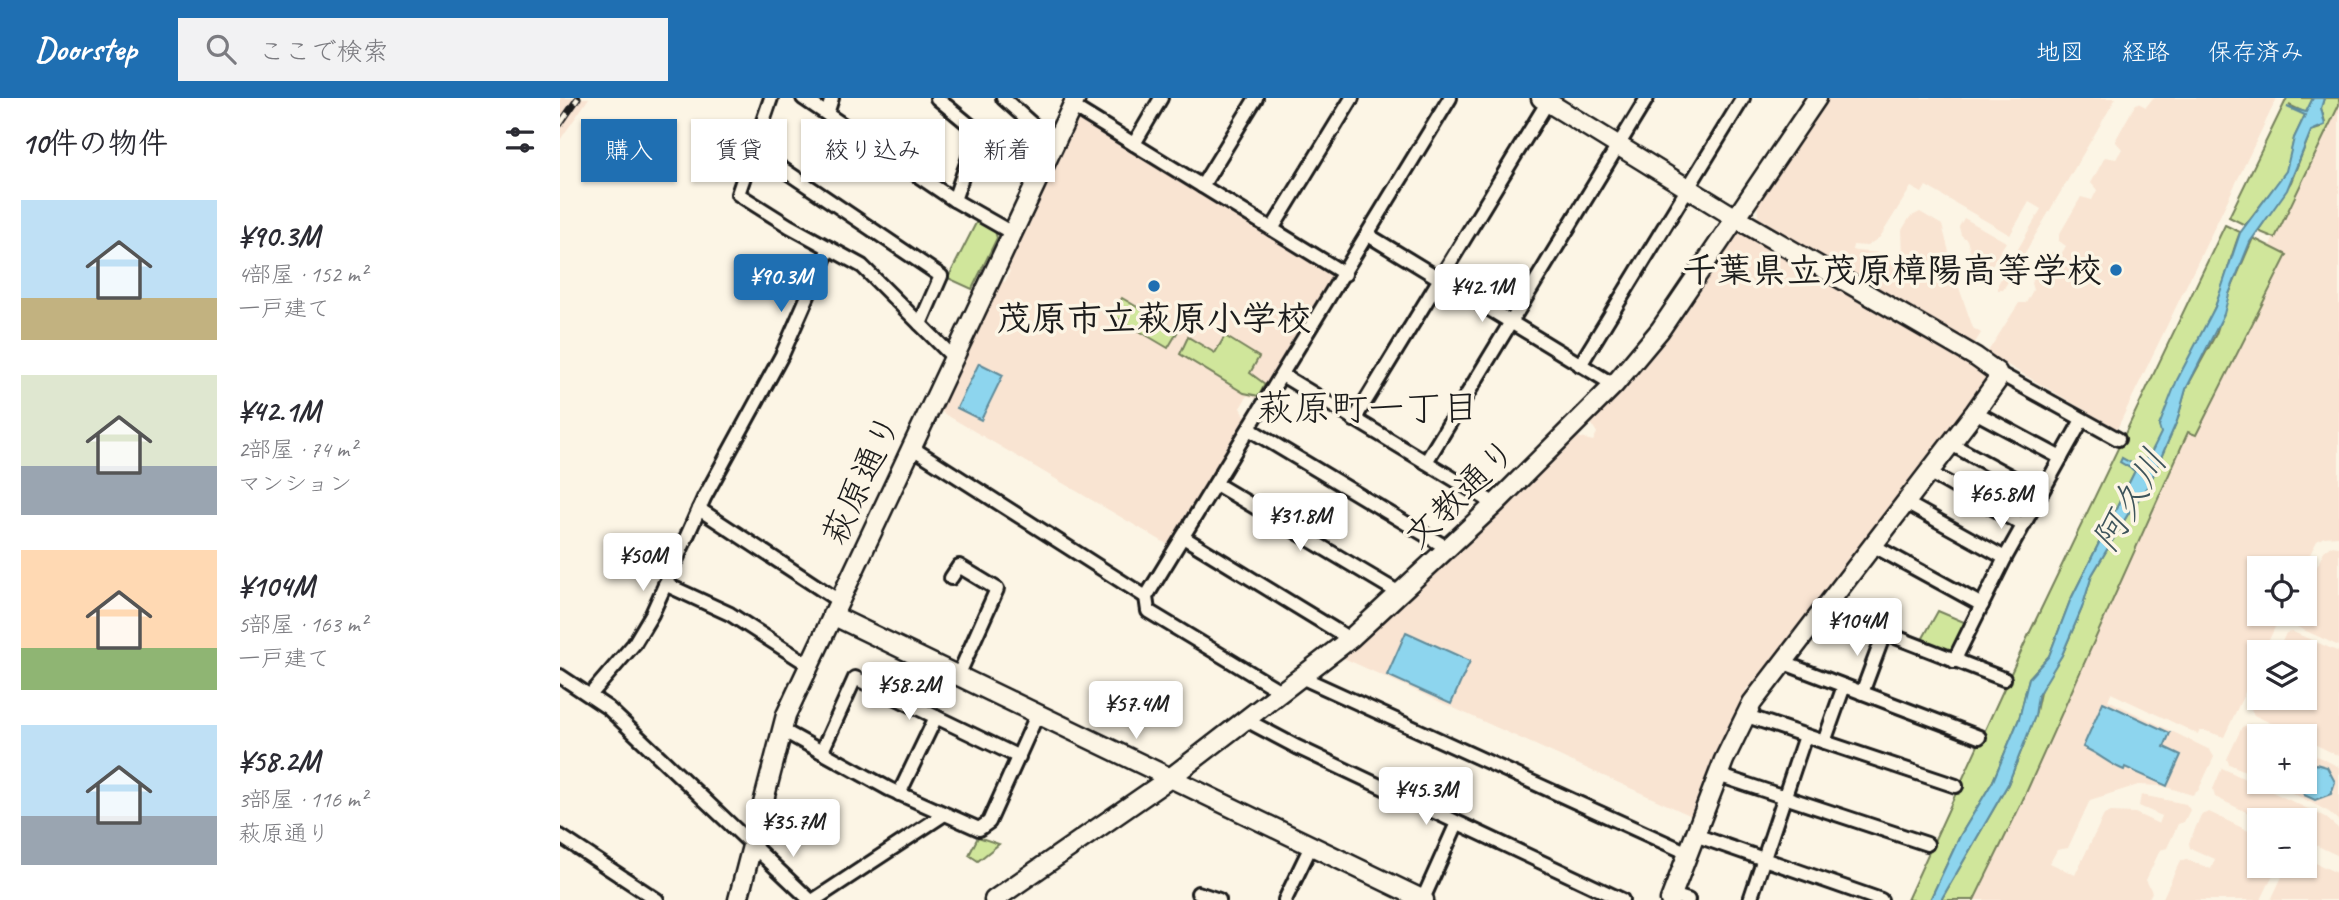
<!DOCTYPE html>
<html lang="ja">
<meta charset="utf-8">
<style>
:root{--surface:#fff;--page:#f2f2f3;--text:#2b2b33;--muted:#7c7c81;--accent:#1f6fb2}
body{margin:0;font-family:Caveat,"Klee One",sans-serif;background:var(--page);color:var(--text);height:100vh;display:flex;flex-direction:column;font-size:26px;white-space:nowrap}
*{box-sizing:border-box;margin:0}
p{font-size:23px;color:var(--muted)}
.icon{flex:none;width:38px;height:38px;fill:none;stroke:currentColor;stroke-width:2;stroke-linecap:round;stroke-linejoin:round}
.map{position:relative;flex:1;overflow:hidden}
.drawer{display:flex;flex-direction:column;background:var(--surface);width:560px}
.drawer>*{flex:none}
.guide{position:absolute;left:21px;top:21px;width:665px;height:63px;display:flex;gap:14px}
.buttons{position:absolute;left:1687px;top:458px;display:grid;gap:14px}
.buttons a{display:grid;place-items:center;width:70px;height:70px;border-radius:0px;background:var(--surface);box-shadow:0 2px 5px #0004;font-size:35px}
.price{position:absolute;translate:-50% -60px;padding:0 16px;border-radius:7px;background:#fff;color:#222;font-size:23px;line-height:46px;filter:drop-shadow(0 2px 4px #0008)}
.price::after{content:'';position:absolute;left:50%;top:42px;width:21px;height:16px;margin-left:-10px;background:inherit;clip-path:polygon(0 0,100% 0,50% 100%)}
.price.active{background:var(--accent);color:#fff}
ul{padding:0;list-style:none}
li{display:flex;align-items:center;gap:21px;height:175px;padding:0 21px}
li span{display:grid;place-items:center;flex:none;width:196px;height:140px;border-radius:0px;color:#555}
li>.icon{margin-inline-start:auto}
span .icon{width:84px;height:84px;fill:#fffc;stroke-width:1}
li b{font-size:30px}
h2{display:flex;justify-content:space-between;align-items:center;height:84px;padding:0 21px;font-size:30px}
.pill{padding:0 24px;border-radius:0px;background:var(--surface);box-shadow:0 2px 5px #0004;font-size:24px;line-height:63px}
.pill.active{background:var(--accent);color:#fff}
header{display:flex;align-items:center;gap:42px;box-sizing:border-box;height:98px;padding:0 35px;background:var(--accent);color:#fff}
header strong{font-size:33px}
nav{display:flex;gap:38px;margin-inline-start:auto;font-size:24px}
.search{width:490px;height:63px;background:var(--page);display:flex;align-items:center;gap:18px;box-sizing:border-box;padding:0 24px;border-radius:0px;color:var(--muted);font-size:26px}
main{display:flex;flex:1;min-height:0}
.map>svg:first-child{display:block}
.built{fill:#f9e4d2}
.green{fill:#d0e69b;stroke:#76815c;stroke-width:2}
.water{fill:#8dd5ee;stroke:#608b9a;stroke-width:2}
.lines{fill:none;stroke-linecap:round;stroke-linejoin:round}
.street-casing{stroke:#1c1c1c;stroke-width:18}
.secondary-casing{stroke:#1c1c1c;stroke-width:23}
.street{stroke:#fcf5e5;stroke-width:12}
.secondary{stroke:#fcf5e5;stroke-width:18}
.rail-casing{stroke:#1c1c1c;stroke-width:7}
.rail{stroke:#fcf5e5;stroke-width:4.5;stroke-dasharray:13;stroke-linecap:butt}
.poi-dot{fill:#1f6fb2;stroke:#fcf5e5;stroke-width:2.5}
.labels{text-anchor:middle;stroke-width:7;stroke-linejoin:round;paint-order:stroke}
.poi-label{font-size:35px;font-weight:bold;fill:#1c1c1c;stroke:#fcf5e5;text-anchor:end}
.street-label{font-size:35px;fill:#1c1c1c;stroke:#fcf5e5}
.neighbourhood-label{font-size:37px;fill:#1c1c1c;stroke:#fcf5e5}
.water-label{font-size:37px;font-style:italic;fill:#3e545b;stroke:#fcf5e5}
</style>
<header>
<strong>Doorstep</strong>
<div class="search"><svg class="icon" aria-label="search" viewBox="0 0 24 24"><circle cx="10" cy="10" r="6"/><path d="M15 15l6 6"/></svg>ここで検索</div>
<nav><a>地図</a><a>経路</a><a>保存済み</a></nav>
</header>
<main>
<section class="drawer">
<h2>10件の物件<svg class="icon" aria-label="filters" viewBox="0 0 24 24"><path d="M4 7h16M4 17h16"/><circle cx="9" cy="7" r="2"/><circle cx="15" cy="17" r="2"/></svg></h2>
<ul>
<li><span style="background:linear-gradient(#bfe0f5 70%,#c2b280 0)"><svg class="icon" aria-label="home" viewBox="0 0 24 24"><path d="M3 11l9-7 9 7M6 9v11h12V9"/></svg></span><div><b>¥90.3M</b><p>4部屋 · 152 m²</p><p>一戸建て</p></div></li>
<li><span style="background:linear-gradient(#dfe7d0 65%,#9aa5b1 0)"><svg class="icon" aria-label="home" viewBox="0 0 24 24"><path d="M3 11l9-7 9 7M6 9v11h12V9"/></svg></span><div><b>¥42.1M</b><p>2部屋 · 74 m²</p><p>マンション</p></div></li>
<li><span style="background:linear-gradient(#ffd9b3 70%,#8fb573 0)"><svg class="icon" aria-label="home" viewBox="0 0 24 24"><path d="M3 11l9-7 9 7M6 9v11h12V9"/></svg></span><div><b>¥104M</b><p>5部屋 · 163 m²</p><p>一戸建て</p></div></li>
<li><span style="background:linear-gradient(#bfe0f5 65%,#9aa5b1 0)"><svg class="icon" aria-label="home" viewBox="0 0 24 24"><path d="M3 11l9-7 9 7M6 9v11h12V9"/></svg></span><div><b>¥58.2M</b><p>3部屋 · 116 m²</p><p>萩原通り</p></div></li>
</ul>
</section>
<div class="map">
<svg width="1779" height="802" viewBox="0 0 1779 802">
<rect width="100%" height="100%" fill="#fcf5e5"/>
<filter id="ink" filterUnits="userSpaceOnUse"><feTurbulence type="fractalNoise" baseFrequency=".0143" numOctaves="2"/><feDisplacementMap in="SourceGraphic" scale="14" xChannelSelector="R" yChannelSelector="G"/><feConvolveMatrix kernelMatrix="1 2 1 2 8 2 1 2 1" color-interpolation-filters="sRGB"/></filter>
<g filter="url(#ink)">
<g class="built">
<path d="M1,0h28l-29,42v-40z"/>
<path d="M1266,0h290l-113,192h-5v-6l43,-75 -12,-7 -19,33 -84,-49 -4,7 -11,-6 -31,50 -13,9 -14,-1 -1,5 4,1 25,2 28,24 19,3 22,-2 7,4 16,46 8,5 -8,13 -215,-126 -1,-23z"/>
<path d="M1593,0h124l-160,331 -130,-76 32,-50h7l7,-13 -2,-7 17,-29 5,-2 7,4 6,-10 -7,-5v-6l22,-38 11,3 5,-10 -6,-7 14,-26 11,2 6,-10 -7,-8 20,-36 3,-2 8,4z"/>
<path d="M1779,7v431l-15,1 -7,4 -15,28h-43v45h22l-18,39h-4v9l-35,75 -18,-6h-6l-2,3 -87,-41 -3,7 102,50 4,7 -16,34 -6,4 -29,-9 -25,-1 -48,15 -22,48 -11,2 -7,13 25,12 29,-60 7,-3 24,1 24,11 3,-8 -23,-10 2,-11 45,9 4,6 -6,12 -6,2 -11,24 -7,2 -14,30 6,12 -4,8h-174l47,-96 262,-587z"/>
<path d="M521,18l252,154 4,8 -76,121 -14,-3 -7,12 8,12 -76,127 -234,-137 61,-130 6,2 5,-11 -6,-3 71,-150z"/>
<path d="M1360,114l22,13 7,27 -6,12 -23,3 -17,-12 -1,-25 8,-13z"/>
<path d="M1404,120l42,24 -23,38 -10,-6 1,-9 -7,-25 -6,-5 -2,-8z"/>
<path d="M1183,133l241,139 3,14 -230,299 -11,6 2,7 -54,121 -355,-161 64,-51 171,-169 19,5 4,-8 -7,-12 145,-187z"/>
<path d="M1771,448l8,1v99l-44,-20 -2,-7 2,-5h10v-21l19,-42z"/>
<path d="M1733,534l46,20v104l-85,-41 -3,-6 8,-19v8h46v-45h-28l9,-20z"/>
<path d="M1690,626l26,13h-17v40l-30,-13 -2,-5 15,-32z"/>
<path d="M1745,652l34,17v54l-10,-9 -58,-30h34z"/>
<path d="M1662,670l103,49 14,12v27l-34,-16v-19h-40l-50,-24 -2,-8z"/>
<path d="M1649,714l50,24v30h18l-16,34h-99l18,-39 6,-2 25,10 4,-10 -25,-11 -1,-5 12,-28z"/>
<path d="M1745,760l34,16v26h-68l16,-34h18z"/>
</g>
<g class="green">
<path d="M1727,0h26l-7,15 -17,-8 16,10 -11,23 -7,33 -42,54 -16,-8z"/>
<path d="M1764,0h15v7l-64,133 -17,-7 33,-49 20,-51 10,-3 4,-6 -4,-14z"/>
<path d="M417,123l18,10 2,7 -25,51 -24,-11z"/>
<path d="M1665,127l15,7c-10,25 -15,52 -26,77 -17,39 -37,79 -55,117l3,7c-6,13 -13,26 -25,34l-15,-9 -1,4 14,9 -65,130 -21,55 -20,22 -10,41 -26,62 -33,55 -30,64h-23l122,-266z"/>
<path d="M1693,140l34,17 -91,180 -8,-3 -167,372 -47,96h-33l67,-116 27,-68 6,-28 21,-33 20,-47 10,-33 39,-66 17,-22 29,-66 9,-32 30,-55 13,-40z"/>
<path d="M562,200l56,33 -10,17 -56,-33z"/>
<path d="M665,238l34,21 -9,16 15,11 -6,12 -15,-3 -64,-39 8,-17 27,16z"/>
<path d="M1378,513l33,14 -20,36 -33,-14z"/>
<path d="M418,739l21,7 -21,17 -9,-6z"/>
</g>
<g class="water">
<path d="M1753,0h11l-3,10 4,17 -14,6 -24,59 -37,52 -21,52 -5,20 -38,75 -9,32 -29,66 -17,22 -39,66 -10,33 -20,47 -24,40 -3,21 -27,68 -67,116h-11l30,-64 33,-55 26,-62 10,-41 20,-22 21,-55 65,-130 -15,-9 2,-4 15,8 13,-11 11,-22 -2,-7 18,-46 38,-73 25,-74 46,-62 8,-33 11,-23 -18,-8 19,5z"/>
<path d="M419,265l24,12 -22,45 -24,-12z"/>
<path d="M846,534l64,29 -19,43 -64,-29z"/>
<path d="M1543,604l67,31 -6,14 17,8 -14,31 -42,-19 -1,3c-15,-6 -25,-16 -41,-23z"/>
<path d="M1756,666l11,3 8,15 -4,12 -16,6 -11,-5 -5,-11 6,-2v-13z"/>
</g>
<g class="lines">
<defs>
<g id="street">
<path d="M211,0l-33,96 51,32 73,40 91,91"/>
<path d="M243,0l151,102 58,33"/>
<path d="M377,0l41,34 -24,68"/>
<path d="M443,0l51,46"/>
<path d="M512,8l273,168"/>
<path d="M267,16l5,-16"/>
<path d="M574,46l27,-46"/>
<path d="M193,51l188,127 -21,48"/>
<path d="M642,88l54,-88"/>
<path d="M712,131l80,-131"/>
<path d="M808,137l246,150"/>
<path d="M1020,267l163,-267"/>
<path d="M1437,274l121,67"/>
<path d="M722,277l213,129"/>
<path d="M1415,314l86,46"/>
<path d="M794,322l196,-322"/>
<path d="M689,331l200,120"/>
<path d="M1391,346l90,49"/>
<path d="M351,349l235,150"/>
<path d="M866,364l221,-364"/>
<path d="M1370,375l93,52"/>
<path d="M656,386l185,110"/>
<path d="M1346,405l99,55"/>
<path d="M139,411l140,92"/>
<path d="M623,439l167,102"/>
<path d="M1314,448l108,59"/>
<path d="M391,480l8,-12 38,23 -39,87"/>
<path d="M105,486l65,30 79,51"/>
<path d="M1266,512l178,69"/>
<path d="M1394,563l51,-103 77,-138"/>
<path d="M1224,565l195,74"/>
<path d="M0,578l48,32 202,192"/>
<path d="M741,579l387,176"/>
<path d="M722,594l-134,-81 -2,-14 304,-499"/>
<path d="M1302,595l22,-59"/>
<path d="M31,596l43,-50 18,-30 52,-116 78,-143 47,-107"/>
<path d="M1184,617l212,71"/>
<path d="M686,622l51,27 325,153"/>
<path d="M222,632l107,59 90,40 10,-7 48,-107"/>
<path d="M1264,644l20,-56"/>
<path d="M262,653l33,-73 164,79"/>
<path d="M1158,677l209,69"/>
<path d="M339,696l37,-77"/>
<path d="M1135,737l186,65"/>
<path d="M0,738l97,64"/>
<path d="M638,795l21,7"/>
<path d="M1112,797l16,5"/>
<path d="M863,801l34,-76"/>
<path d="M254,802l129,-85"/>
<path d="M725,802l26,-54"/>
<path d="M1190,802l55,-164"/>
</g>
<g id="secondary">
<path d="M981,0l195,120 240,139 21,15v9l-22,31 -223,291 -28,57 -54,140"/>
<path d="M272,517l592,285"/>
<path d="M178,802l48,-185 290,-617"/>
<path d="M434,802l176,-122 180,-139 145,-135 119,-119 46,-55 157,-232"/>
</g>
</defs>
<use href="#street" class="street-casing"/>
<use href="#secondary" class="secondary-casing"/>
<use href="#street" class="street"/>
<use href="#secondary" class="secondary"/>
<defs>
<path id="rail" d="M0,26l18,-26"/>
</defs>
<use href="#rail" class="rail-casing"/>
<use href="#rail" class="rail"/>
</g>
</g>
<g class="poi-dot">
<circle cx="1556" cy="172" r="7"/>
<circle cx="594" cy="188" r="7"/>
</g>
<g class="labels">
<g class="poi-label">
<text x="1542" y="184">千葉県立茂原樟陽高等学校</text>
<text x="594" y="232" text-anchor="middle">茂原市立萩原小学校</text>
</g>
<g class="street-label">
<text transform="translate(301 381) rotate(-65)" y="12">萩原通り</text>
<text transform="translate(900 395) rotate(-44)" y="12">文教通り</text>
</g>
<g class="neighbourhood-label">
<text x="808" y="322">萩原町一丁目</text>
</g>
<g class="water-label">
<text transform="translate(1569 402) rotate(-60)" y="13">阿久川</text>
</g>
</g>
</svg>
<div class="buttons">
<a><svg class="icon" aria-label="locate" viewBox="0 0 24 24"><circle cx="12" cy="12" r="6"/><path d="M12 2v4M12 18v4M2 12h4M18 12h4"/></svg></a>
<a><svg class="icon" aria-label="layers" viewBox="0 0 24 24"><path d="M12 4l9 5-9 5-9-5zM3 14l9 5 9-5"/></svg></a>
<a>+</a>
<a>−</a>
</div>
<b class="price active" style="left:221px;top:216px">¥90.3M</b>
<b class="price" style="left:922px;top:226px">¥42.1M</b>
<b class="price" style="left:1441px;top:433px">¥65.8M</b>
<b class="price" style="left:740px;top:455px">¥31.8M</b>
<b class="price" style="left:83px;top:495px">¥50M</b>
<b class="price" style="left:1297px;top:560px">¥104M</b>
<b class="price" style="left:349px;top:624px">¥58.2M</b>
<b class="price" style="left:576px;top:643px">¥57.4M</b>
<b class="price" style="left:866px;top:729px">¥45.3M</b>
<b class="price" style="left:233px;top:761px">¥35.7M</b>
<div class="guide">
<a class="pill active">購入</a>
<a class="pill">賃貸</a>
<a class="pill">絞り込み</a>
<a class="pill">新着</a>
</div>
</div>
</main>
